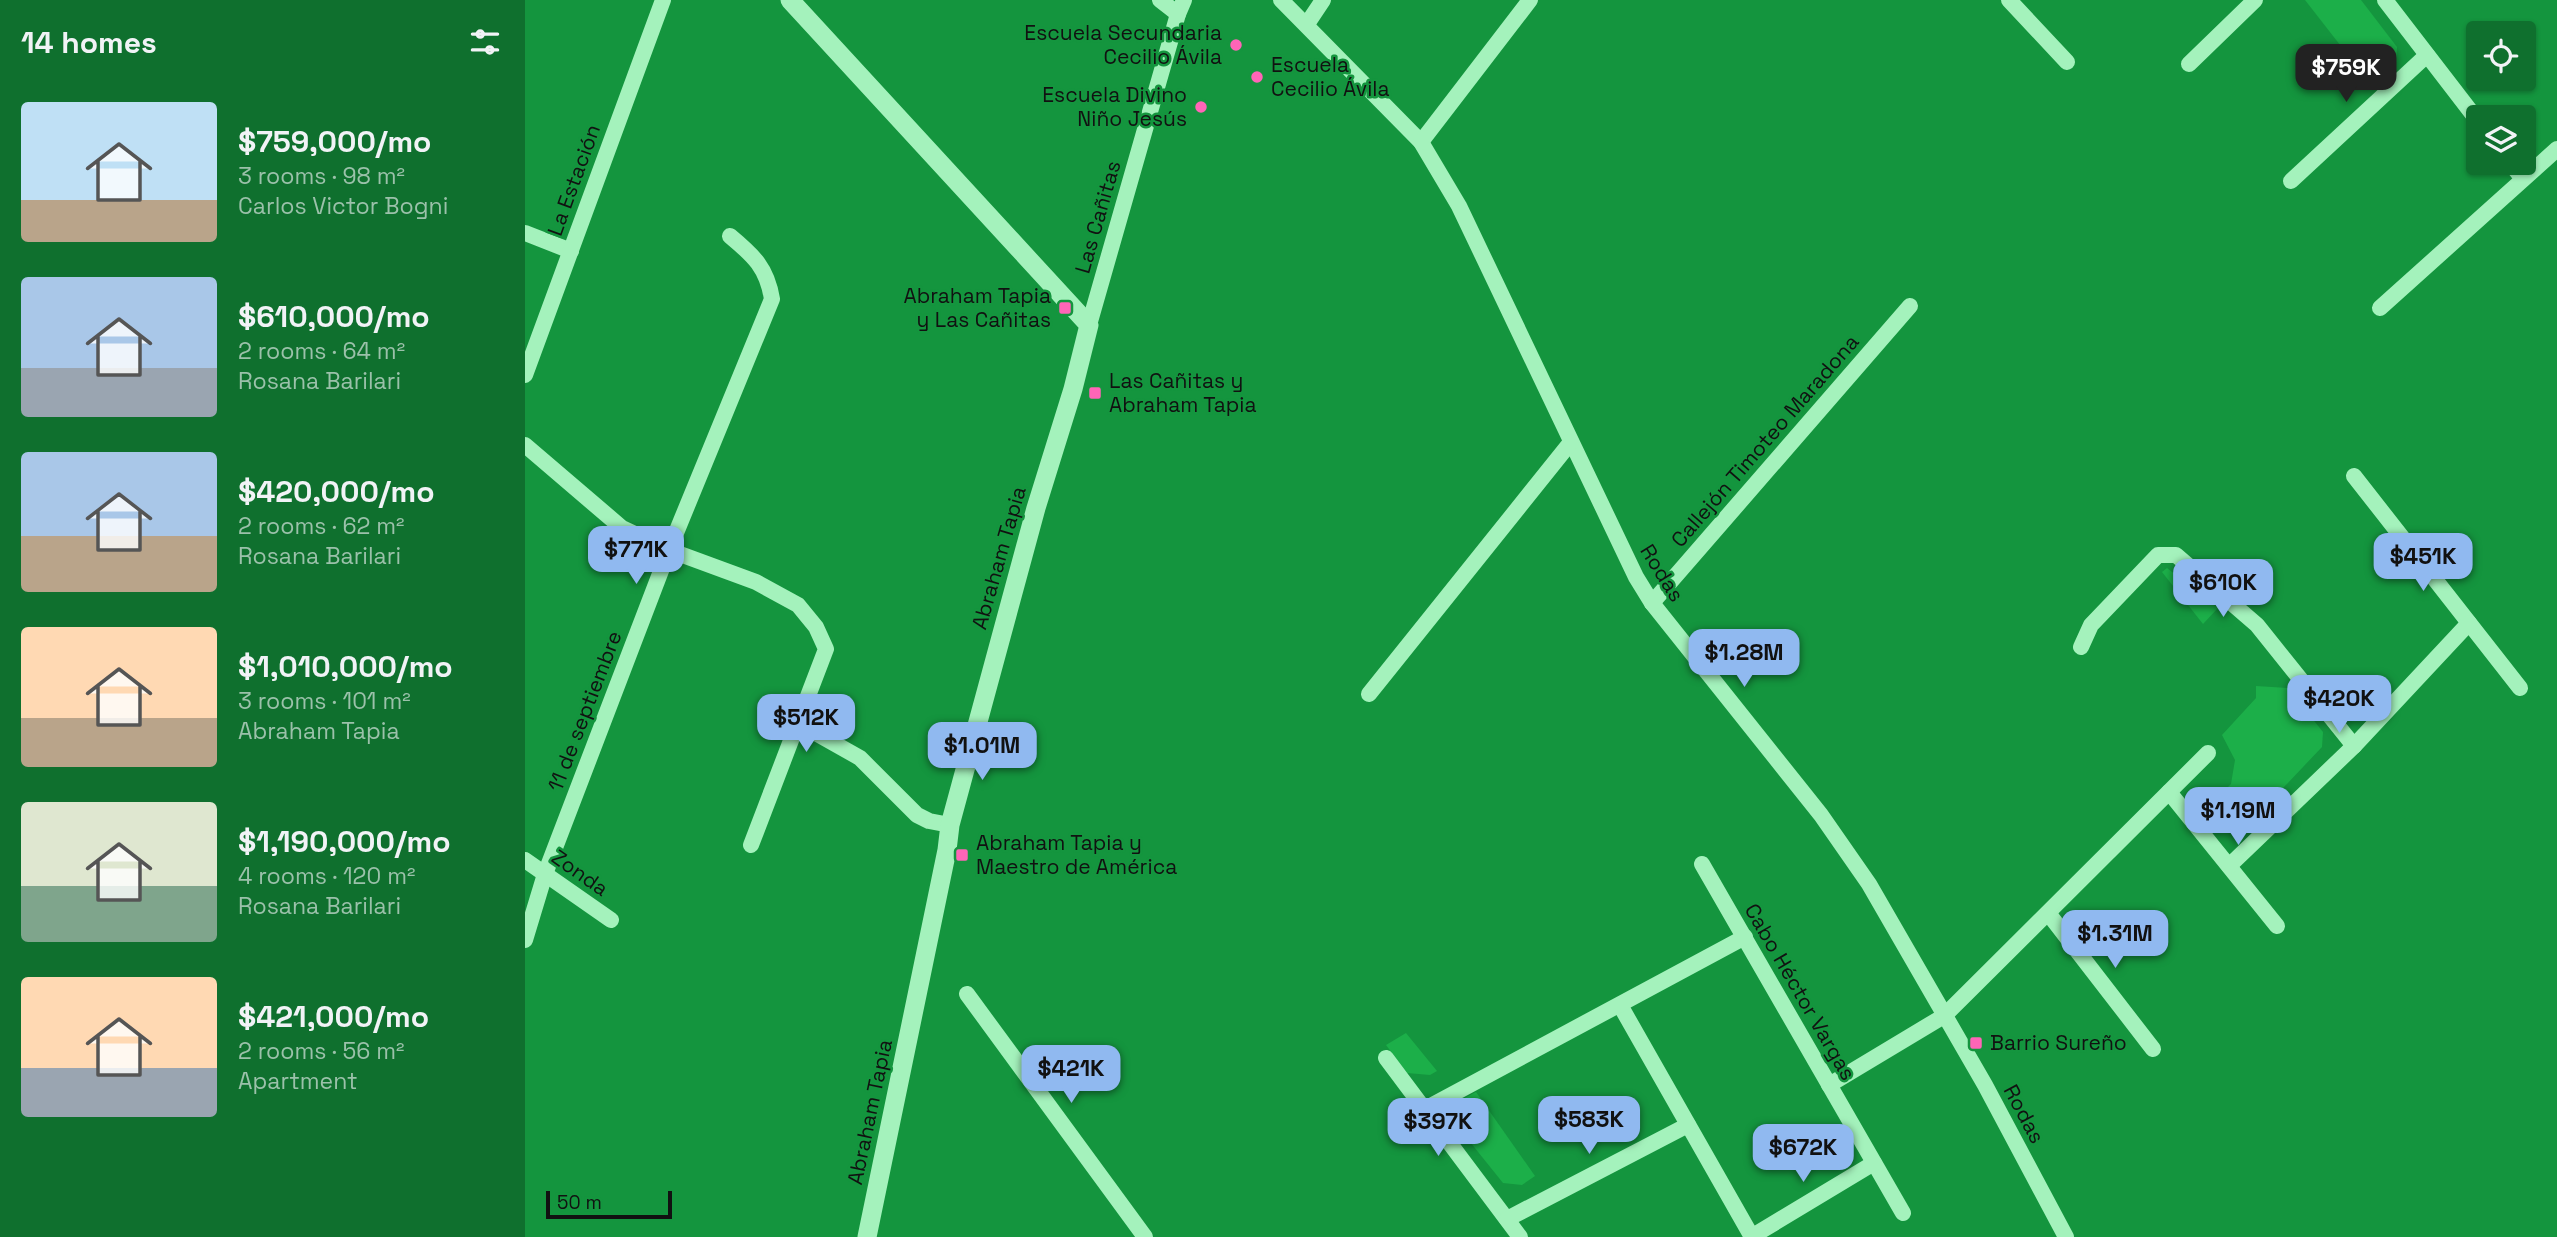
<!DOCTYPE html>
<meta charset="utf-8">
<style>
:root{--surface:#0f702e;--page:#187536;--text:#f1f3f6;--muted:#9bc1aa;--accent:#90b9f0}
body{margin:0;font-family:"Space Grotesk",sans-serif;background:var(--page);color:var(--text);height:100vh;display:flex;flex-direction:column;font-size:26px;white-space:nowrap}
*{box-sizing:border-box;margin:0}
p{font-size:23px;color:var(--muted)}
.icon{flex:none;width:38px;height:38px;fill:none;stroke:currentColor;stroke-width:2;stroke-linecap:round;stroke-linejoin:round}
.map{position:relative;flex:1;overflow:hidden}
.drawer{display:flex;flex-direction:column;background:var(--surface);width:525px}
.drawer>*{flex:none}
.tools{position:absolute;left:1941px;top:21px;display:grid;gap:14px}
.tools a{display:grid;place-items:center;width:70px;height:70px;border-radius:7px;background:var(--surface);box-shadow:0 2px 5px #0004;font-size:35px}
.scale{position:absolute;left:21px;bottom:18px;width:126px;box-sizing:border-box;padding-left:7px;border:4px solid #111;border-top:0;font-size:19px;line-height:24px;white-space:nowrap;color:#111;-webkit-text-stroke:5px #14953e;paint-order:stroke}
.price{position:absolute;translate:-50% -60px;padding:0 16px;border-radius:14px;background:var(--accent);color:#111;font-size:23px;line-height:46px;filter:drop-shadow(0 2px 4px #0008)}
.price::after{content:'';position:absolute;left:50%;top:42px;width:21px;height:16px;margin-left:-10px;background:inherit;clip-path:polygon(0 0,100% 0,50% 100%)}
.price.on{background:#222;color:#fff}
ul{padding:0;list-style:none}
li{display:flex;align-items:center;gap:21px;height:175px;padding:0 21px}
li span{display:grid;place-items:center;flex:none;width:196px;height:140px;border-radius:7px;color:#555}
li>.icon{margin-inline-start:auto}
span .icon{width:84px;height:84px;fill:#fffc;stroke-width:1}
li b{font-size:30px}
h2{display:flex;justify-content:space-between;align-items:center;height:84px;padding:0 21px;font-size:30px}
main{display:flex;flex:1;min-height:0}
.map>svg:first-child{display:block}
.green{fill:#1caf49}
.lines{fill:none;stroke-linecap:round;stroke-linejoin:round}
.minor{stroke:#a4f2bc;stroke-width:16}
.tertiary{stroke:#a4f2bc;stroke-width:19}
.poi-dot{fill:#ff65b7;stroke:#14953e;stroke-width:2.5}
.labels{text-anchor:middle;stroke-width:5;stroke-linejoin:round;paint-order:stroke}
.poi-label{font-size:21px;fill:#111;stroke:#14953e;text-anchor:start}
.street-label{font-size:21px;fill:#111;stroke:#14953e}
</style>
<main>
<section class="drawer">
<h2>14 homes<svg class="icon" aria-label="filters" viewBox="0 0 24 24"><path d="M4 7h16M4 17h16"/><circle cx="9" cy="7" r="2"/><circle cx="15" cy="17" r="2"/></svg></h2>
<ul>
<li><span style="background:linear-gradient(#bfe0f5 70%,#b9a48a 0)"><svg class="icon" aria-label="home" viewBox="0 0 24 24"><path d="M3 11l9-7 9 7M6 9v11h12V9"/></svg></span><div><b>$759,000/mo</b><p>3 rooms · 98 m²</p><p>Carlos Victor Bogni</p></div></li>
<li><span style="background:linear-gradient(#a9c7e8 65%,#9aa5b1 0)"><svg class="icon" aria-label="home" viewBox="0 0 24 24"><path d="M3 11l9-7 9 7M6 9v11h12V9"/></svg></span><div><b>$610,000/mo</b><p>2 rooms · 64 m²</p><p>Rosana Barilari</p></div></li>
<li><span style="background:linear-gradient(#a9c7e8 60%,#b9a48a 0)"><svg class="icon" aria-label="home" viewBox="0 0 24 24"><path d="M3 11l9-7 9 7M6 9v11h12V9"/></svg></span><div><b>$420,000/mo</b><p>2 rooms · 62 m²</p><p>Rosana Barilari</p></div></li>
<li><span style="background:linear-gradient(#ffd9b3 65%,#b9a48a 0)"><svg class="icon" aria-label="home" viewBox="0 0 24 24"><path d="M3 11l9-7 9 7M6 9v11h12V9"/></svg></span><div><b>$1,010,000/mo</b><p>3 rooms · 101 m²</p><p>Abraham Tapia</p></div></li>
<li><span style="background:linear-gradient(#dfe7d0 60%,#7fa58c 0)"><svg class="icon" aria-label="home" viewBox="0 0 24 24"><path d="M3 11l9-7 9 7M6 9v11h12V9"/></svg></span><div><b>$1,190,000/mo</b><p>4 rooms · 120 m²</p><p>Rosana Barilari</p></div></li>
<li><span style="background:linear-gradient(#ffd9b3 65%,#9aa5b1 0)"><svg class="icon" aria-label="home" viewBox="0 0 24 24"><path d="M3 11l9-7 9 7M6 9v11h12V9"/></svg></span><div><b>$421,000/mo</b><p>2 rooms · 56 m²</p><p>Apartment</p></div></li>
</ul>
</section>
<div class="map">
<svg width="2032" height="1237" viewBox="0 0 2032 1237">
<rect width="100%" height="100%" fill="#14953e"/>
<g class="green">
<path d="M1780,0h56l36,47 -1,16 -24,23z"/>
<path d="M1642,568l51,40 -15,16 -41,-52z"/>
<path d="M1731,686l32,2 35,44 -1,15 -76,80h-17l-18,-23 20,-20 4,-24 -13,-25 34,-37z"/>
<path d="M881,1033l31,38 -7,4 -23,-2 -21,-28z"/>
<path d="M951,1092l59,84 -13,9 -19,-2 -53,-66v-11z"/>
</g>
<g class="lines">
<g class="minor">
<path d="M635,0l18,14"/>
<path d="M756,0l140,142 38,64 177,371 16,26 169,212 48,69 116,201 81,152"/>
<path d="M1484,0l58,62"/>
<path d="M1860,0l93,121"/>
<path d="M782,24l16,-24"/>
<path d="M1664,64l66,-64"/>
<path d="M896,142l109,-142"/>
<path d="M1985,163l13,16"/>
<path d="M1766,181l136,-126"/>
<path d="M0,233l46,18"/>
<path d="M1855,308l177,-159"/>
<path d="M564,325l89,-311 6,-14"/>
<path d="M0,375l138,-375"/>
<path d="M0,445l97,83 47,22 87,32 42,23 18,22 10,22 -75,196"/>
<path d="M1829,476l166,212"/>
<path d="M1127,603l258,-297"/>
<path d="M1556,647l10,-22 67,-70h18l81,70 97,121"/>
<path d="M844,694l202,-252"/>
<path d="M273,723l62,35 57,57 12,6 21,4"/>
<path d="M1644,792l108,134"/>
<path d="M0,860l86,60"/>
<path d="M1177,864l201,349"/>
<path d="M1704,866l125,-120 115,-123"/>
<path d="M1523,913l105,136"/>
<path d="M0,940l20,-66 124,-324 103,-251c-5,-31 -18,-43 -42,-63"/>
<path d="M442,994l178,243"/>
<path d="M1095,1005l132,232"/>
<path d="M861,1058l134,179"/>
<path d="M1304,1085l115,-69 264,-263"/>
<path d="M900,1109l320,-172"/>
<path d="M982,1219l181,-94"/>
<path d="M1226,1237l123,-74"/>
</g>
<path class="tertiary" d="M265,0l299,325 -16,64 -37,119 -86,317 -3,25 -80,387"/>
</g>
<g class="poi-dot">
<circle cx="711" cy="45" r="7"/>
<circle cx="732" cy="77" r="7"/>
<circle cx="676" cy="107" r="7"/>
<rect x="533" y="301" width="14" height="14" rx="3.5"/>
<rect x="563" y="386" width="14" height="14" rx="3.5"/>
<rect x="430" y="848" width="14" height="14" rx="3.5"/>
<rect x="1444" y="1036" width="14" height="14" rx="3.5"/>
</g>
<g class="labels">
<g class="poi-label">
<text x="697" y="40" text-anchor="end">Escuela Secundaria<tspan x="697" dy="24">Cecilio Ávila</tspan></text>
<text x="746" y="72">Escuela<tspan x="746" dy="24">Cecilio Ávila</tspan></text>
<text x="662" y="102" text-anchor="end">Escuela Divino<tspan x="662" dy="24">Niño Jesús</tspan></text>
<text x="526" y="303" text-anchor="end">Abraham Tapia<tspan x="526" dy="24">y Las Cañitas</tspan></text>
<text x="584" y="388">Las Cañitas y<tspan x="584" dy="24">Abraham Tapia</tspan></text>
<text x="451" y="850">Abraham Tapia y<tspan x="451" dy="24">Maestro de América</tspan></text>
<text x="1465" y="1050">Barrio Sureño</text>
</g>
<g class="street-label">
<text transform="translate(49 180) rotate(-70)" y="7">La Estación</text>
<text transform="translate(573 217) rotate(-74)" y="7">Las Cañitas</text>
<text transform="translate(1240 441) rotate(-49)" y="7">Callejón Timoteo Maradona</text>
<text transform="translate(474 558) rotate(-74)" y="7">Abraham Tapia</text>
<text transform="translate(1137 573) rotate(58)" y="7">Rodas</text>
<text transform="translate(60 711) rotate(-69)" y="7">11 de septiembre</text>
<text transform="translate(55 873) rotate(35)" y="7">Zonda</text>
<text transform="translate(1275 992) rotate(60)" y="7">Cabo Héctor Vargas</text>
<text transform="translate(345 1112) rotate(-78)" y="7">Abraham Tapia</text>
<text transform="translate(1499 1114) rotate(62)" y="7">Rodas</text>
</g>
</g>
</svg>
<div class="tools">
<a><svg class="icon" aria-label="locate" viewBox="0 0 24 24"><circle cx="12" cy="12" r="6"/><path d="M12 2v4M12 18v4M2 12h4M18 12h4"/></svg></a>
<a><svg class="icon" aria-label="layers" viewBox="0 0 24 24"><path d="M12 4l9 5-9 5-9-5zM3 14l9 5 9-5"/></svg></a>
</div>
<div class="scale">50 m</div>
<b class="price on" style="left:1821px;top:104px">$759K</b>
<b class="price" style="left:111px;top:586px">$771K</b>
<b class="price" style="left:1898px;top:593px">$451K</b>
<b class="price" style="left:1698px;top:619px">$610K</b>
<b class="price" style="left:1219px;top:689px">$1.28M</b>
<b class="price" style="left:1814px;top:735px">$420K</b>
<b class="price" style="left:281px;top:754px">$512K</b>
<b class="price" style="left:457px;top:782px">$1.01M</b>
<b class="price" style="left:1713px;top:847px">$1.19M</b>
<b class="price" style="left:1590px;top:970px">$1.31M</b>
<b class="price" style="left:546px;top:1105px">$421K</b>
<b class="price" style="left:1064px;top:1156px">$583K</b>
<b class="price" style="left:913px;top:1158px">$397K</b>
<b class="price" style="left:1278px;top:1184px">$672K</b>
</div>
</main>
